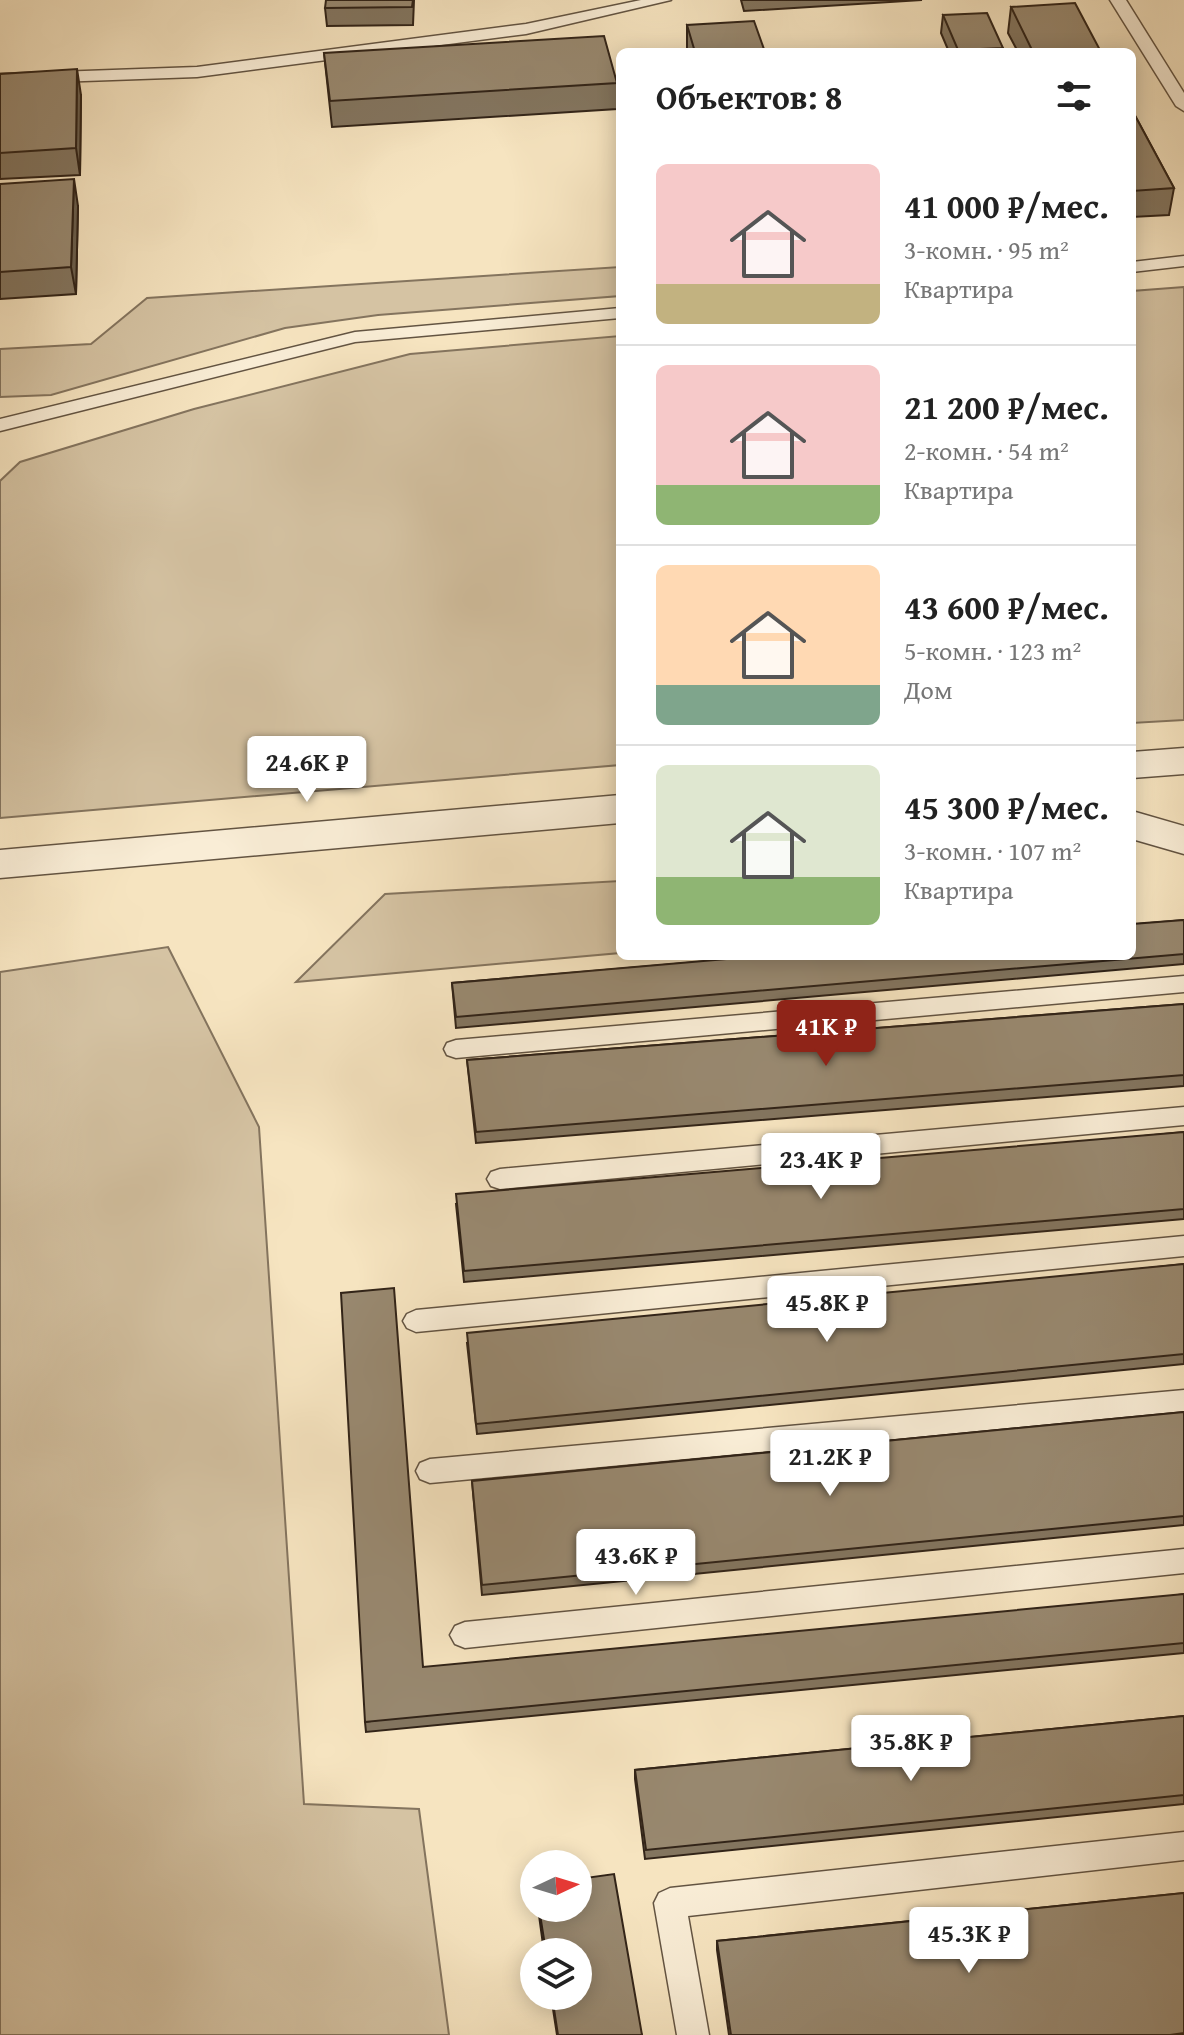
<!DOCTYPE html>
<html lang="ru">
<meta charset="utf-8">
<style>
:root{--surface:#fff;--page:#f2f2f2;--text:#222;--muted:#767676;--line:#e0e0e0;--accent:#8f2418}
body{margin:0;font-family:"Gentium Book Plus",serif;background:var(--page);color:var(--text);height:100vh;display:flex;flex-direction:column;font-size:30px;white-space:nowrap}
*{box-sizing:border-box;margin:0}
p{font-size:26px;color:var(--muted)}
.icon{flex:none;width:44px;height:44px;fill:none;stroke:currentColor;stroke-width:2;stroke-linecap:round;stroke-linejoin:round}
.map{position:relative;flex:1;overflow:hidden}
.panel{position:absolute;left:616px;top:48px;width:520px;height:912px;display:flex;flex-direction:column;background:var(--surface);border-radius:12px;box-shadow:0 4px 20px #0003}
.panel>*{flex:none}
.needle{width:52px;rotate:86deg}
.buttons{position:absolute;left:520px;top:1850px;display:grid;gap:16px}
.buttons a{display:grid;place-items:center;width:72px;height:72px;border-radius:50%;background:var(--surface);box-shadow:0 4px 20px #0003;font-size:40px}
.price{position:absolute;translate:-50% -68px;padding:0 18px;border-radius:8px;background:#fff;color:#222;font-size:26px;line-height:52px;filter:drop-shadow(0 2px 4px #0008)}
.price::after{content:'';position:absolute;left:50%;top:48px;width:24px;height:18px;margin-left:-12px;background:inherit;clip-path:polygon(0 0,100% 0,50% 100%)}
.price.selected{background:var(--accent);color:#fff}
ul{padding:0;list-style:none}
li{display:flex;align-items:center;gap:24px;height:200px;padding:0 40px}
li+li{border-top:2px solid var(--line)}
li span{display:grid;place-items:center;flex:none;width:224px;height:160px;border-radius:12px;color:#555}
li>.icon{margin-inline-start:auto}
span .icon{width:96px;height:96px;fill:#fffc;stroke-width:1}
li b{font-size:34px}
h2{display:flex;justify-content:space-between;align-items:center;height:96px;padding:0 40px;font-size:34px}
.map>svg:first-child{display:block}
.green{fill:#d5c3a3;stroke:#84745e;stroke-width:2}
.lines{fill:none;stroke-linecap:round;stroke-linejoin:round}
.service-casing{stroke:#635442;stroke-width:3}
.minor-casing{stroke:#635442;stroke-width:3}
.service{fill:#f9edd6;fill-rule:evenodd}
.minor{fill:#f9edd6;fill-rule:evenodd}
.wall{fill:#83755f;stroke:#322418;stroke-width:2}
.shaded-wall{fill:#6a5f4e;stroke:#322418;stroke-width:2}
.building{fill:#98886f;stroke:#322418;stroke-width:2}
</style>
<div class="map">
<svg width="1184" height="2035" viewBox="0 0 1184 2035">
<rect width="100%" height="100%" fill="#f6e4c0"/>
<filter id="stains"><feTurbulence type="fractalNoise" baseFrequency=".0025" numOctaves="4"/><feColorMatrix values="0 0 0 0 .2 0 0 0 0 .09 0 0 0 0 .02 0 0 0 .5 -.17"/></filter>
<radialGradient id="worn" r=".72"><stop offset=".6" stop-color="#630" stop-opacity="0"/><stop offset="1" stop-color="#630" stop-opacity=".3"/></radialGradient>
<g class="green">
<path d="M620,267v29l-242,19 -93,13 -234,67 -51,2v-48l91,-5 56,-46z"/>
<path d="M1184,287v433l-52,3v-432z"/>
<path d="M620,336v429l-620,53v-337l20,-19 174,-53 216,-55z"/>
<path d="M620,881v72l-324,29 89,-88z"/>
<path d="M168,947l91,180 45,677 115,5 30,226h-449v-1063z"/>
</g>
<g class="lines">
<defs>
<g id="service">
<path d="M641,0h30l-145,34 -329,43 -197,7v-10l197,-7 329,-43z"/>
<path d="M1110,0h16l58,93v18l-8,-5z"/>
<path d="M1184,256v10l-52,6v-10z"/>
<path d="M620,308v10l-265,24 -355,89v-12l355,-87z"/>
<path d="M1184,976v16l-728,66 -9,-3 -3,-6 3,-6 9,-3z"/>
<path d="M1184,1107v18l-684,64 -9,-3 -4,-7 4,-7 9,-3z"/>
<path d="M1184,1236v20l-768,76 -9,-4 -4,-7 4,-7 9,-4z"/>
<path d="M1184,1390v22l-754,71 -10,-4 -4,-8 4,-8 10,-4z"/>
<path d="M1184,1549v24l-719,75 -10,-4 -5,-9 5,-9 10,-4z"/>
<path d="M1184,1832v28l-496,56 21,119h-32l-23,-132 5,-10 11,-5z"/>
</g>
<g id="minor">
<path d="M1184,748v26l-52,4v-26z"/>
<path d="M620,795v28l-620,55v-28z"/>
<path d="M1132,811l52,15v28l-52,-15z"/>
</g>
</defs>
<use href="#service" class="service-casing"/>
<use href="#minor" class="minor-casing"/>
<use href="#service" class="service"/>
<use href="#minor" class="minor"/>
</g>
<g class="wall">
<path d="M414,0l-1,25 -86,1 -2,-18z"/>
<path d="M741,0h181l-178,11z"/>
<path d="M1011,7l90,45h-83l-10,-19z"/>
<path d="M943,15l60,33v4h-54l-8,-19z"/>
<path d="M687,25l78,27h-78z"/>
<path d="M324,53l293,30v26l-285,18z"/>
<path d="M0,74l81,21 -1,80 -80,4z"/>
<path d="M1132,110l42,78 -5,27 -37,2z"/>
<path d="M0,184l78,22 -2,88 -76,5z"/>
<path d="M1184,920v44l-728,64 -4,-45z"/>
<path d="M1184,1004v82l-708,57 -9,-83z"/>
<path d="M1184,1132v87l-720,63 -8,-78z"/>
<path d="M1184,1264v100l-707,70 -10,-91z"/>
<path d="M1184,1412v113l-702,70 -10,-114z"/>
<path d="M1184,1594v59l-818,79 -1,-10z"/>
<path d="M1184,1716v88l-539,55 -10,-80v-9z"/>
<path d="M1184,1893v142h-455l-12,-85v-9z"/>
<path d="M538,1908h40l64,127h-85l-6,-39h27v-44h-34z"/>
</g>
<g class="shaded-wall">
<path d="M77,69l4,26 -1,80 -4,-27z"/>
<path d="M74,179l4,27 -2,88 -5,-27z"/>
</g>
<g class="building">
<path d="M326,0h87l-1,7 -87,1z"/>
<path d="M1075,3l26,49h-68l-22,-45z"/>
<path d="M987,13l16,35 -45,2 -15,-35z"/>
<path d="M754,21l11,31h-70l-8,-27z"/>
<path d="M604,36l13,47 -287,18 -6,-48z"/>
<path d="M77,69l-1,79 -76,5v-79z"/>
<path d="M1132,110l42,78 -42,3z"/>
<path d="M74,179l-3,88 -71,5v-88z"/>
<path d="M1184,920v34l-728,63 -4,-34 309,-27h371v-32z"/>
<path d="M1184,1004v71l-708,57 -9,-72z"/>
<path d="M1184,1132v77l-720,62 -8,-77z"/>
<path d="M1184,1264v90l-708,70 -9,-91z"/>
<path d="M394,1288l29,379 761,-73v49l-819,79 -24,-429z"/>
<path d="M1184,1412v104l-702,69 -10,-104z"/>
<path d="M1184,1716v79l-538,55 -11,-80z"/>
<path d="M614,1874l28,161h-84l-6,-39h26v-44h-32l-7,-44h39v-29z"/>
<path d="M1184,1893v140l-14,2h-439l-14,-94z"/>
</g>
<rect width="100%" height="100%" filter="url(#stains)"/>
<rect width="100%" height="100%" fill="url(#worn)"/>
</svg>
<div class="buttons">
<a><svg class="needle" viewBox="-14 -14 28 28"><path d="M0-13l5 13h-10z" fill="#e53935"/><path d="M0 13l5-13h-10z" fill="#767676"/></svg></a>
<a><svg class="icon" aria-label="layers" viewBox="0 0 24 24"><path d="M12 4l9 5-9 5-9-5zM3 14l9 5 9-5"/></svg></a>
</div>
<b class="price" style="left:307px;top:804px">24.6K ₽</b>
<b class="price selected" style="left:826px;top:1068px">41K ₽</b>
<b class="price" style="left:821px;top:1201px">23.4K ₽</b>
<b class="price" style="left:827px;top:1344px">45.8K ₽</b>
<b class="price" style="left:830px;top:1498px">21.2K ₽</b>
<b class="price" style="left:636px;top:1597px">43.6K ₽</b>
<b class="price" style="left:911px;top:1783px">35.8K ₽</b>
<b class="price" style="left:969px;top:1975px">45.3K ₽</b>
<section class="panel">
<h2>Объектов: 8<svg class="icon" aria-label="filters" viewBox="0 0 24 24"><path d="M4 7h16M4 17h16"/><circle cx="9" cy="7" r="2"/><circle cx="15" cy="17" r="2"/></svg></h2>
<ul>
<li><span style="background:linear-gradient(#f6c9c9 75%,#c2b280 0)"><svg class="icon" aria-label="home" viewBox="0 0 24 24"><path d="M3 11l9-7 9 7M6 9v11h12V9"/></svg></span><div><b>41 000 ₽/мес.</b><p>3-комн. · 95 m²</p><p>Квартира</p></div></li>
<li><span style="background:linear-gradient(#f6c9c9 75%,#8fb573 0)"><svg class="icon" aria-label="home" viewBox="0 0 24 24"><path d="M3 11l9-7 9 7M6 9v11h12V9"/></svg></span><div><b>21 200 ₽/мес.</b><p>2-комн. · 54 m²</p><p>Квартира</p></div></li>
<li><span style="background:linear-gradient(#ffd9b3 75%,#7fa58c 0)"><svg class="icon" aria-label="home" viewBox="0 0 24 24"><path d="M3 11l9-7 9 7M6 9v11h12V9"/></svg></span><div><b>43 600 ₽/мес.</b><p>5-комн. · 123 m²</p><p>Дом</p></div></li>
<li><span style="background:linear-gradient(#dfe7d0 70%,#8fb573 0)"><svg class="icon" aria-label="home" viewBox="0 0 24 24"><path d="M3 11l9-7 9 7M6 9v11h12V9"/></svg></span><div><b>45 300 ₽/мес.</b><p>3-комн. · 107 m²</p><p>Квартира</p></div></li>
</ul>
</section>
</div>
